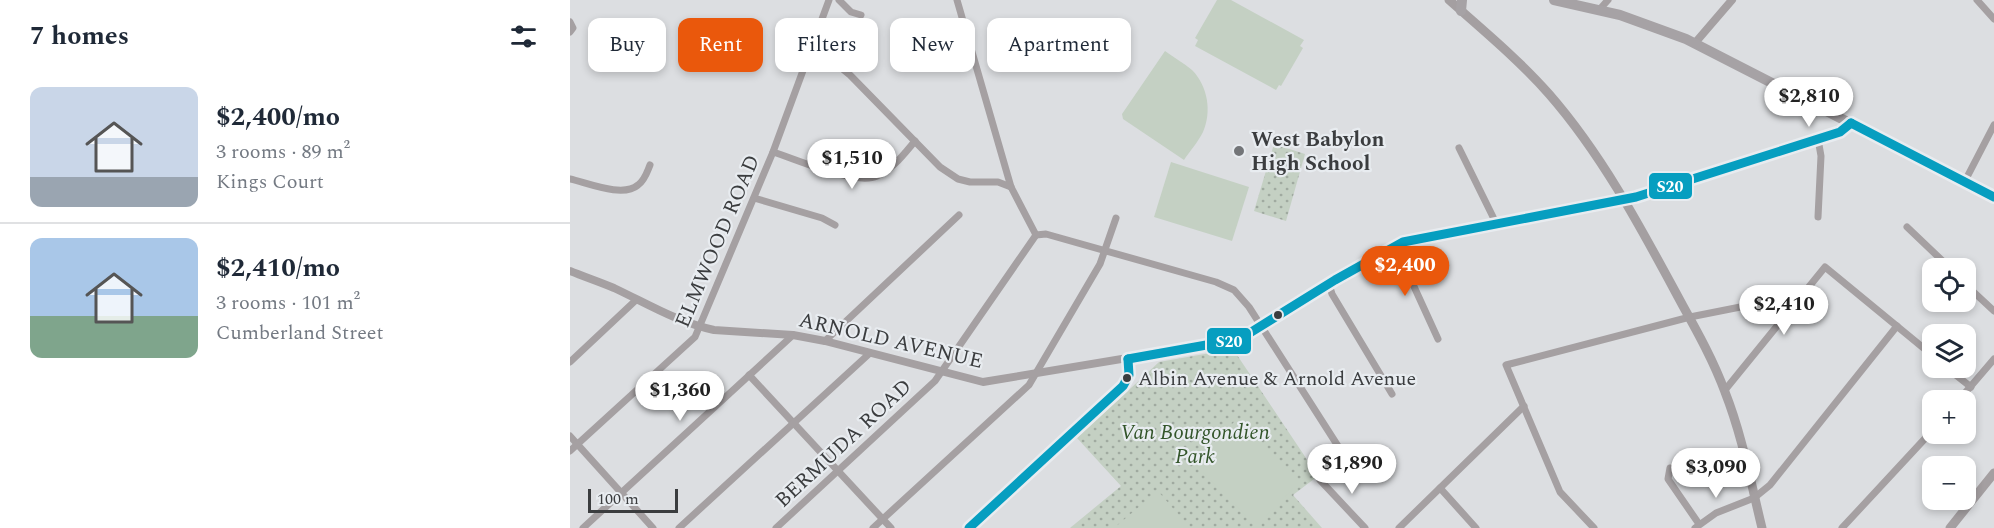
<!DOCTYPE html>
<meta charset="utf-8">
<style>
:root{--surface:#fff;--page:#f6f6f7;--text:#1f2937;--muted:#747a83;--line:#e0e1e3;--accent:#ea580c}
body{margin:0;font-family:Spectral,serif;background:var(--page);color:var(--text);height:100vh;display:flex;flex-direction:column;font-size:22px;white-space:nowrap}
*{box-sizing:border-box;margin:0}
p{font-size:20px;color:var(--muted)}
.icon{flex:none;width:33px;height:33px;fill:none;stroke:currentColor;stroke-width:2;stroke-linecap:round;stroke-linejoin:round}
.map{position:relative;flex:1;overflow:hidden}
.drawer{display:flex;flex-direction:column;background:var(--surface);width:570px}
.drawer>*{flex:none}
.guide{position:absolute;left:18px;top:18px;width:570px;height:54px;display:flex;gap:12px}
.fabs{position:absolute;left:1352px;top:258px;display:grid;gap:12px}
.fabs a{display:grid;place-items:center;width:54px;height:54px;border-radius:12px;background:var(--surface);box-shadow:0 3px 9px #0003;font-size:30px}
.scale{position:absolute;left:18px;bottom:15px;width:90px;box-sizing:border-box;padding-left:6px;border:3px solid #3b3d3f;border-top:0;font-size:16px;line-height:21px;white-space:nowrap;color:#3b3d3f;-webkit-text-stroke:4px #e8ecf0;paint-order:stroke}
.price{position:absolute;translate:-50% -51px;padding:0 14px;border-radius:21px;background:#fff;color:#222;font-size:20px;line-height:39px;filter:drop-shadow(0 2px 3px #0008)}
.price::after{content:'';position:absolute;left:50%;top:36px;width:18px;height:14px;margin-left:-9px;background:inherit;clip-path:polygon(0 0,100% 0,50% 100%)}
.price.active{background:var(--accent);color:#fff}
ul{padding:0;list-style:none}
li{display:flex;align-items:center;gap:18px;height:150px;padding:0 30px}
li+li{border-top:2px solid var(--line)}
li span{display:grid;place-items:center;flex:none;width:168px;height:120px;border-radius:12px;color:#555}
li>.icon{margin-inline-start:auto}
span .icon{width:72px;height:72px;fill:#fffc;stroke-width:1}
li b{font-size:26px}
h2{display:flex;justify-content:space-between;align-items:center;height:72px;padding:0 30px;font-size:26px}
.chip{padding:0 21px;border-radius:12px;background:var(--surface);box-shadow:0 3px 9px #0003;font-size:21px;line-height:54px}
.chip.active{background:var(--accent);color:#fff}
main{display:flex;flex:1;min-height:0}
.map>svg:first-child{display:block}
.park{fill:url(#park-dots)}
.garden{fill:#c4d0c3}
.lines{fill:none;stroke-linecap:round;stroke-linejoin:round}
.minor{stroke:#a5a0a2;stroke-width:7}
.tertiary{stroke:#a5a0a2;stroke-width:8}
.secondary{stroke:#a49fa1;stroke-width:9}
.primary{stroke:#a6a2a5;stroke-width:10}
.bus-1-casing{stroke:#e8ecf0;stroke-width:14}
.bus-1{stroke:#069ec0;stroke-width:9}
.poi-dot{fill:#737578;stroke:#e8ecf0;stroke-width:2}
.bus-dot{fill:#3b3d3f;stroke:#e8ecf0;stroke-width:2}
.labels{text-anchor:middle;stroke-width:4.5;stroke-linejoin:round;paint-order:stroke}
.bus-label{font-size:20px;fill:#3b3d3f;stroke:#e8ecf0;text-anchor:start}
.poi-label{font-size:21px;font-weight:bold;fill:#3b3d3f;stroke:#e8ecf0;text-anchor:start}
.street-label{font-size:21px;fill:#3b3d3f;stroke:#e8ecf0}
.park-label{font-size:21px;font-style:italic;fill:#33552a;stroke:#e8ecf0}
.line-badge{stroke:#e8ecf0;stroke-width:2}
.badge-label{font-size:16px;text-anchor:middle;font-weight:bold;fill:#fff}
</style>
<main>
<section class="drawer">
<h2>7 homes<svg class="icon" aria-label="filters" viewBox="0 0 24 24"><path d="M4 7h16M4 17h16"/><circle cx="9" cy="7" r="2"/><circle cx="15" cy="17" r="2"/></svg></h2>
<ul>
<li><span style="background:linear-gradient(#c9d6e8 75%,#9aa5b1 0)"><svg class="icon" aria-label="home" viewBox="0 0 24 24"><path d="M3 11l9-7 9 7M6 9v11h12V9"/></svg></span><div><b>$2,400/mo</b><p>3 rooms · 89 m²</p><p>Kings Court</p></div></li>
<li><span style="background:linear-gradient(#a9c7e8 65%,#7fa58c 0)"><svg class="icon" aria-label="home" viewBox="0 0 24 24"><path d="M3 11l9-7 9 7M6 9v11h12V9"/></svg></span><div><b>$2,410/mo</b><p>3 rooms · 101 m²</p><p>Cumberland Street</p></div></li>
</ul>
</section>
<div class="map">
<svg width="1424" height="528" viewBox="0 0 1424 528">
<defs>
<pattern id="park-dots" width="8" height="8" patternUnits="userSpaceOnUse" patternTransform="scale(1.5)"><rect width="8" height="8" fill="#c4d0c3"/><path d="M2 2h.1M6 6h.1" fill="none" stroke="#a0aaa0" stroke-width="1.8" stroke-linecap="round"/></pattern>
</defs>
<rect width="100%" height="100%" fill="#dcdee1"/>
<g class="park">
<path d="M704,144l31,10 -19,67 -32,-10z"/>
<path d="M663,349l85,127 -25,19 29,33h-252l51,-42 -44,-48 82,-76z"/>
</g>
<g class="garden">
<path d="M647,0h14l73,40 -4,6 3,2 -22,38 -2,-1 -3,5 -81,-44 3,-6 -3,-2z"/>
<path d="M595,51c8,6 19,12 27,19 16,16 20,42 11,62 -5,10 -13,19 -19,28l-61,-41 -1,-5z"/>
<path d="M601,162l78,25 -17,54 -78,-24z"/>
<path d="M667,419l63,63 -44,43 -63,-62z"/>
<path d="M588,491l32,37h-76z"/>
</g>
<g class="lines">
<g class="minor">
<path d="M269,0l12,12 10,3"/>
<path d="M387,0l54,187 25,48"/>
<path d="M1407,0l17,19"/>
<path d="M1030,9l8,-9"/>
<path d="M0,22l3,6 -3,4"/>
<path d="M239,53l30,13 11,9 90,92 18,12 12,3h28l13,5"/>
<path d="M1248,139l3,17 -3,61"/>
<path d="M889,148l38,77"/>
<path d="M203,152c23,7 83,34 104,24 16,-7 27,-22 38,-35"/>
<path d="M0,179c18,4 53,19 68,6 7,-5 9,-13 12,-20"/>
<path d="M1395,181l29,-56"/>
<path d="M184,198l68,20 13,7"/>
<path d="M1337,227l43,41"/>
<path d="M466,235l10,-1 170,48 18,8 15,17 103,161"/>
<path d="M825,245l43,94"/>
<path d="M759,284l3,10 60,100"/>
<path d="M1395,284l29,27"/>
<path d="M255,341l134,-126"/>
<path d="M0,362l66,-62"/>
<path d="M1377,368l24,19"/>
<path d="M179,375l142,153"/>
<path d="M1155,390l100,-123 107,88"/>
<path d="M1389,400l35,-41"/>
<path d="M0,436l83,92"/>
<path d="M0,451l125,-114 78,-185 56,-152"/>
<path d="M1100,468l-2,11 31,45"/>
<path d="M750,480l45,48"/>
<path d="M870,488l36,40"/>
<path d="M13,528l210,-193"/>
<path d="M109,528l191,-175"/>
<path d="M206,528l159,-147 101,-146"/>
<path d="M303,528l156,-143 71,-121 16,-46"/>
<path d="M829,528l125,-122"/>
<path d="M1024,528l-34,-36 -54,-127 184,-48 111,-22"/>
<path d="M1125,528l21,-15 38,-15 16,-13 127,-159"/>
<path d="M1272,528l90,-97"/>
</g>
<g class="tertiary">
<path d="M1125,43l37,-43"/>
<path d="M0,271c15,6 30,11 44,17 34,16 63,34 100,42l79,5 32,6 158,41 253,-42 11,-4 88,-56 68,-38 233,-45 204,-65 11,-9"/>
<path d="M399,528l154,-142 6,-11 -1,-16"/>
</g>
<g class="secondary">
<path d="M879,0c34,30 70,60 100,94 55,63 94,138 134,212 15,27 31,56 42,86 17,43 26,91 37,136"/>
<path d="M1380,528l44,-55"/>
</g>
<g class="primary">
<path d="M984,0l66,15 66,24 308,158"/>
<path d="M891,11l1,-11"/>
</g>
<defs>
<g id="bus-1">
<path d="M1281,123l143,74"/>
<path d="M558,359l112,-20 95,-59 68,-38 233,-45 204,-65 11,-9"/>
<path d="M399,528l154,-142 6,-11 -1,-16"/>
</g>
</defs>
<use href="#bus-1" class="bus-1-casing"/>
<use href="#bus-1" class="bus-1"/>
</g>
<circle class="poi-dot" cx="669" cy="151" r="6"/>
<g class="bus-dot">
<circle cx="708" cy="315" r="5"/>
<circle cx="557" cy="378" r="5"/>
</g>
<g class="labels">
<g class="bus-label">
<text x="568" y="385">Albin Avenue &amp; Arnold Avenue</text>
</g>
<g class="poi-label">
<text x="681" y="146">West Babylon<tspan x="681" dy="24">High School</tspan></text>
</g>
<g class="street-label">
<text transform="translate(147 241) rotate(-67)" y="7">ELMWOOD ROAD</text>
<text transform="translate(321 340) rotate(13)" y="7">ARNOLD AVENUE</text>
<text transform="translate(273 443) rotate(-43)" y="7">BERMUDA ROAD</text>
</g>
<g class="park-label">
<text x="625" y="439">Van Bourgondien<tspan x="625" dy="24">Park</tspan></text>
</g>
</g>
<g class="line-badge">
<rect x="1078" y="172" width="45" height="28" rx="6" fill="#069ec0"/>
<rect x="636" y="327" width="46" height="28" rx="6" fill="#069ec0"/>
</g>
<g class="badge-label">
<text x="1100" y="192">S20</text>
<text x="659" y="347">S20</text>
</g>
</svg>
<div class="fabs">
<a><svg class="icon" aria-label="locate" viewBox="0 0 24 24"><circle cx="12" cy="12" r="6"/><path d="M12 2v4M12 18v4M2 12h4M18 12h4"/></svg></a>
<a><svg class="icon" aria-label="layers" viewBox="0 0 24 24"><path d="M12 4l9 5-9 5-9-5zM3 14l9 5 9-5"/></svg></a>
<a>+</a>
<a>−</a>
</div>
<div class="scale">100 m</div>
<b class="price" style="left:1239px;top:128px">$2,810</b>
<b class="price" style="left:282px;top:190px">$1,510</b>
<b class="price active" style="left:835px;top:297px">$2,400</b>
<b class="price" style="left:1214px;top:336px">$2,410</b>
<b class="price" style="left:110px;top:422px">$1,360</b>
<b class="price" style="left:782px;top:495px">$1,890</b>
<b class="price" style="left:1146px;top:499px">$3,090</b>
<div class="guide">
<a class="chip">Buy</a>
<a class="chip active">Rent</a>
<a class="chip">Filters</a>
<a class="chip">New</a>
<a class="chip">Apartment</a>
</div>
</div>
</main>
